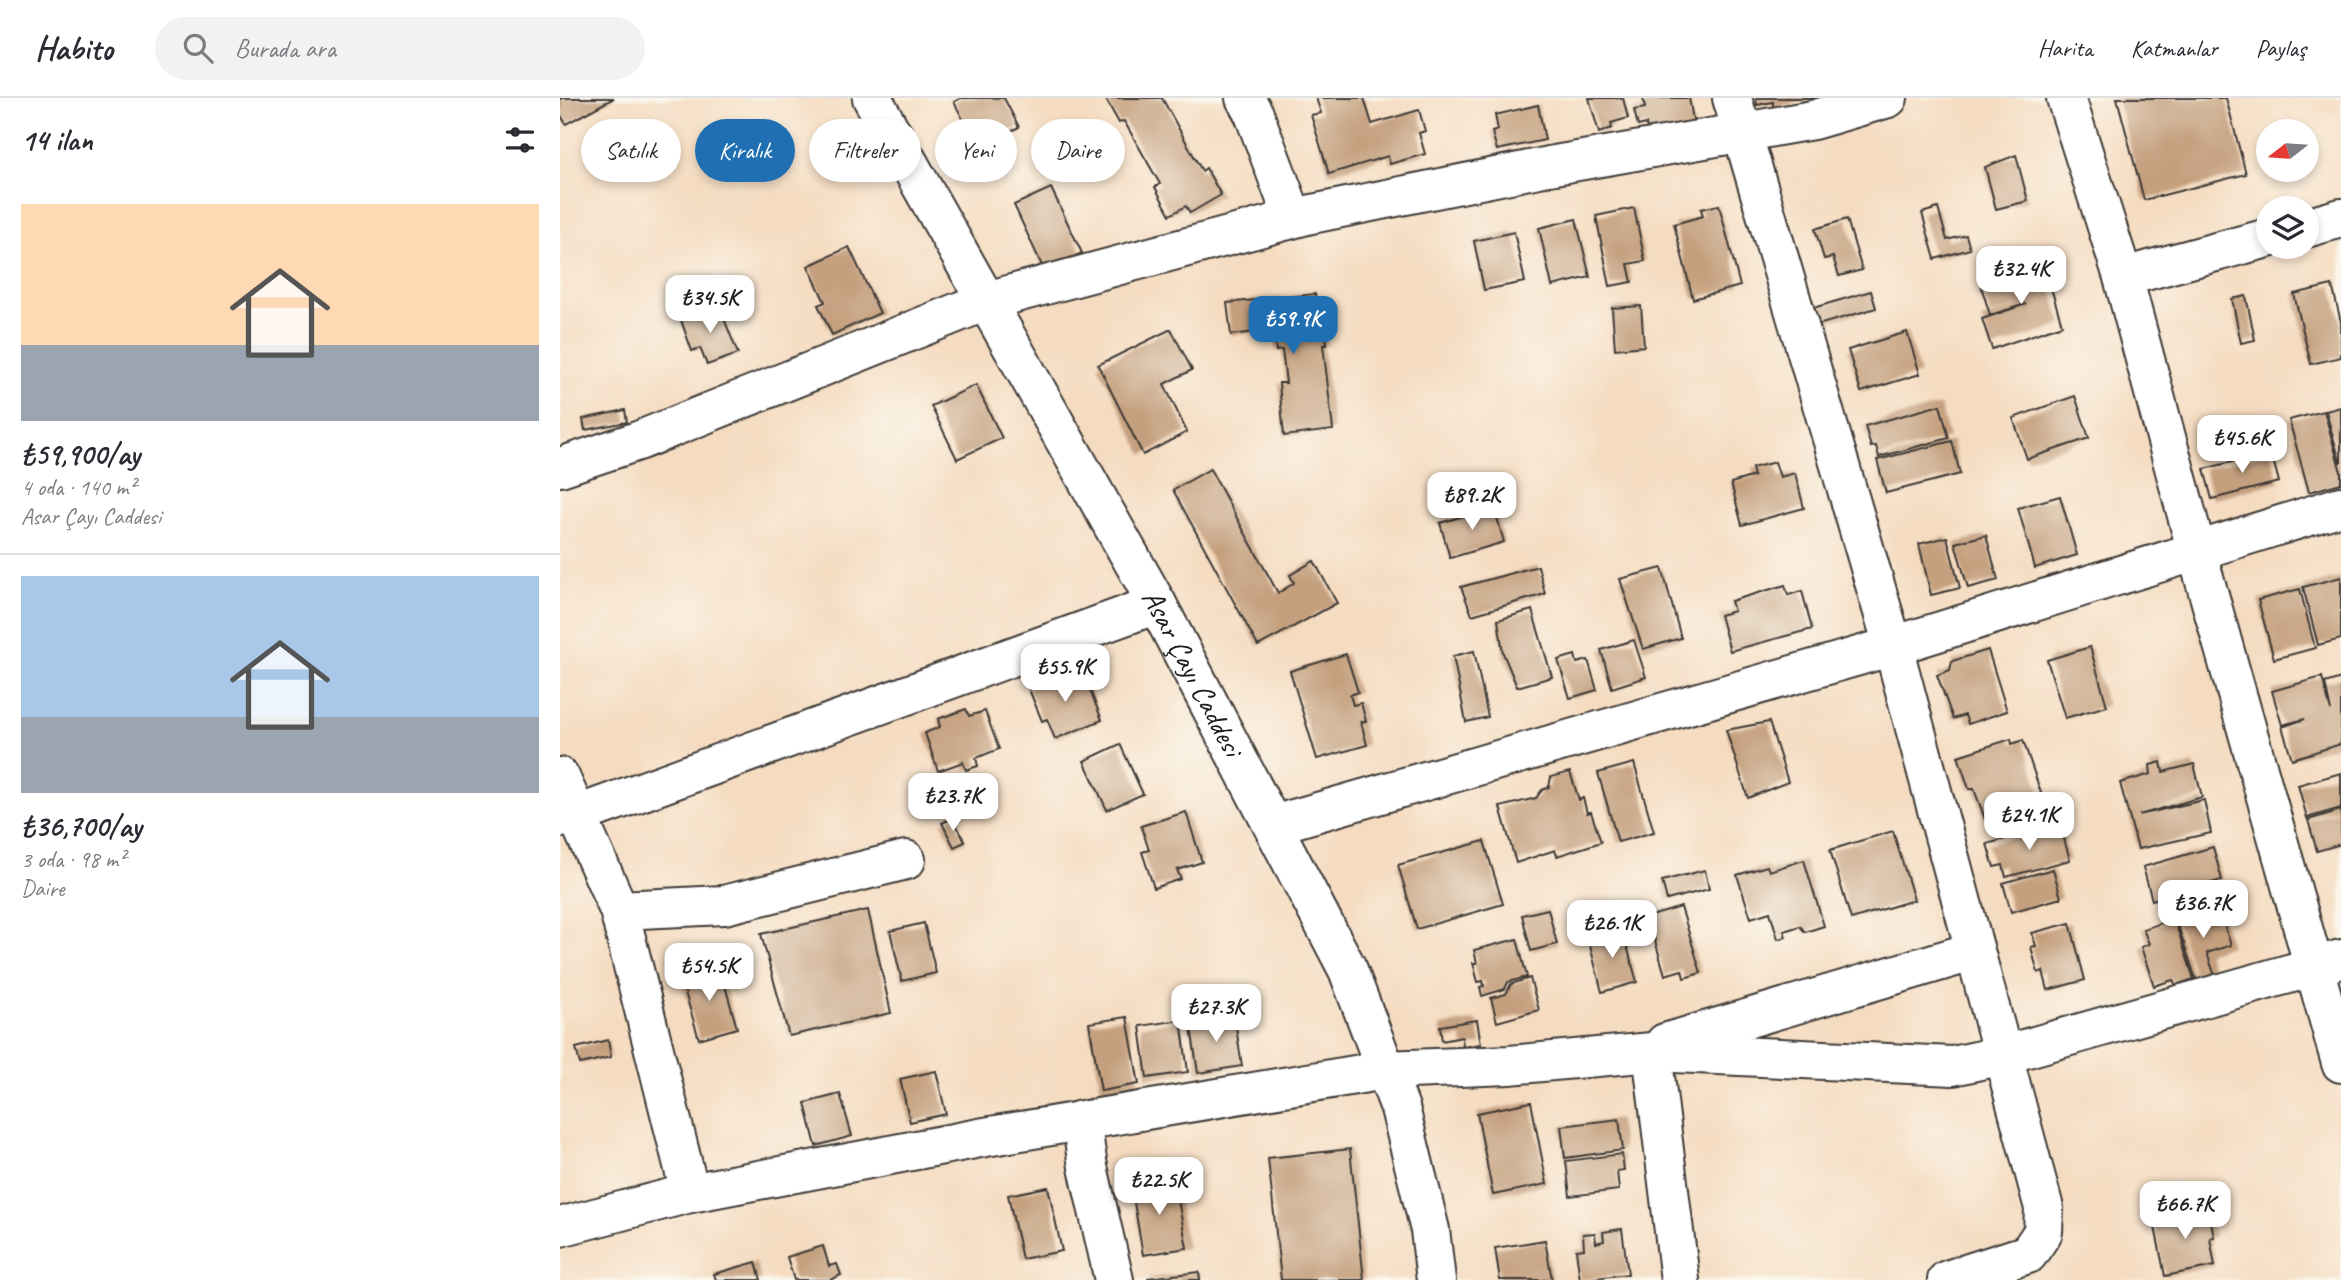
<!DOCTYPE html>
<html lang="tr">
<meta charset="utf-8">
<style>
:root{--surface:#fff;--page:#f2f2f3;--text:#2b2b33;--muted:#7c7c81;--line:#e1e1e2;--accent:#1f6fb2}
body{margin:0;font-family:Caveat,sans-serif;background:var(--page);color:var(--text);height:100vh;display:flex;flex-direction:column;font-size:26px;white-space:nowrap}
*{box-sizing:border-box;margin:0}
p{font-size:23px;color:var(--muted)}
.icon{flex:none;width:38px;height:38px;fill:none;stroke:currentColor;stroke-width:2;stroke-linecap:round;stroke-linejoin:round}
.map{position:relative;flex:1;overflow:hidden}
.panel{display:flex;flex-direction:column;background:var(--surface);width:560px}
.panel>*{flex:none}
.banner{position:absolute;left:21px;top:21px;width:665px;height:63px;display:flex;gap:14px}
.needle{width:46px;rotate:253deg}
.fabs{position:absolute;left:1696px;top:21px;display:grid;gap:14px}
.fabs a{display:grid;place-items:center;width:63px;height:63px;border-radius:50%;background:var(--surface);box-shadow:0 4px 10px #0003;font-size:35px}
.price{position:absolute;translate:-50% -60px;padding:0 16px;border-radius:14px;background:#fff;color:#222;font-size:23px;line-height:46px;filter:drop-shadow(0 2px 4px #0008)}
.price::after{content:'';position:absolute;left:50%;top:42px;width:21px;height:16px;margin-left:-10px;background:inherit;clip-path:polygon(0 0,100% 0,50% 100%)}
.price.on{background:var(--accent);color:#fff}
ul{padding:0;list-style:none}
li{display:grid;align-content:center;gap:14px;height:371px;padding:0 21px}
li+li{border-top:2px solid var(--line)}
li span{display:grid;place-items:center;height:217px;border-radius:0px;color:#555}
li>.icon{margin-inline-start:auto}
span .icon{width:126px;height:126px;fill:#fffc;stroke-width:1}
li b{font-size:30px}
h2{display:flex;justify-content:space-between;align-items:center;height:84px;padding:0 21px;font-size:30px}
.chip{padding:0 24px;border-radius:32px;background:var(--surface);box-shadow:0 4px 10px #0003;font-size:24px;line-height:63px}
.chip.on{background:var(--accent);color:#fff}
header{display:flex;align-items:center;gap:42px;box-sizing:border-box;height:98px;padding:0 35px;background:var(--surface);border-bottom:2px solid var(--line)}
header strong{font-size:33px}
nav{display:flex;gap:38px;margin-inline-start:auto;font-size:24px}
.search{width:490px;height:63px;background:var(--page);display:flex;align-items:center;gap:18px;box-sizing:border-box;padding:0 24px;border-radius:38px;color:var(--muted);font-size:26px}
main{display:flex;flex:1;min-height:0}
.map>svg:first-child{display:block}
.building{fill:#c5a07f}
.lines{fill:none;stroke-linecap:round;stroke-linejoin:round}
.minor-casing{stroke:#3d3935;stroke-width:42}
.minor{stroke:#fff;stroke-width:38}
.labels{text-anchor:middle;stroke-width:7;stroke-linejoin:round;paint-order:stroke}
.street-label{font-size:30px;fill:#1c1c1c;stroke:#fbf7ec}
</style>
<header>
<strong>Habito</strong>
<div class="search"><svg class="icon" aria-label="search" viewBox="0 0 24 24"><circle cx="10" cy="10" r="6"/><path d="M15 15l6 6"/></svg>Burada ara</div>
<nav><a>Harita</a><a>Katmanlar</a><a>Paylaş</a></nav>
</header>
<main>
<section class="panel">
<h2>14 ilan<svg class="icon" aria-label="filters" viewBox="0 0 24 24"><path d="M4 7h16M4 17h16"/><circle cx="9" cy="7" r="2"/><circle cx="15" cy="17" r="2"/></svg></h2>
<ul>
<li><span style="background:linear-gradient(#ffd9b3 65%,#9aa5b1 0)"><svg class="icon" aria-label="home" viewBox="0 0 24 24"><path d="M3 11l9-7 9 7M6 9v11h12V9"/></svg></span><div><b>₺59,900/ay</b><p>4 oda · 140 m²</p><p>Asar Çayı Caddesi</p></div></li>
<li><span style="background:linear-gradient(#a9c7e8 65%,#9aa5b1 0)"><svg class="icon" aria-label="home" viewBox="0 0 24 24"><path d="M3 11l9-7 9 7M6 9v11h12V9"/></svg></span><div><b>₺36,700/ay</b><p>3 oda · 98 m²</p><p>Daire</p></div></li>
</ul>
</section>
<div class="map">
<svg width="1781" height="1182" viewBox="0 0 1781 1182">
<rect width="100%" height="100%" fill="#fbf7ec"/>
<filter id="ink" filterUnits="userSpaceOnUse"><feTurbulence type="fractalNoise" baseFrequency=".0143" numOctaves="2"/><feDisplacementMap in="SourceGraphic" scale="14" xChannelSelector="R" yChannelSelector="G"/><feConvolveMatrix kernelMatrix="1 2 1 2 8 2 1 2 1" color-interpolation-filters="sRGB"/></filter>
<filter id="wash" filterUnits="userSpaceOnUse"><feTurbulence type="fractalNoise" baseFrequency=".00686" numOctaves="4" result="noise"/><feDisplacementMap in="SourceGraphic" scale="28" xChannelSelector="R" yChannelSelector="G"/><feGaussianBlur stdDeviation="1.57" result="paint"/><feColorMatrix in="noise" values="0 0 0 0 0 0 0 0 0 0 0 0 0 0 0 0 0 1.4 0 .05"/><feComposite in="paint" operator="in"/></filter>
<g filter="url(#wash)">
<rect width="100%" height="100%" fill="#f5dcc1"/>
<g id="blocks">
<g class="building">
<path d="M0,0h54l-48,26 -6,-10z"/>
<path d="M401,0h43l15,29 -41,21 -24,-46z"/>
<path d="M545,0h57l40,73 4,-3 15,27 -31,18 -4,-7 -16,9 -15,-28 5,-3 -36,-63 -5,2z"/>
<path d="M756,0h48l8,26 47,-14 6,21 -6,2 6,21 -35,10 -2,-8 -59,18 -18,-59 10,-2z"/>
<path d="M1029,0h34l5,20 -17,5 1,5 -13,5z"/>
<path d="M1083,0h46l6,32 -46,10 -3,-16 -8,2 -4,-16 11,-2z"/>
<path d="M1196,0h62v1l-45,8v-5l-16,3z"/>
<path d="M1557,0h109l20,76 -102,26z"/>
<path d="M978,7l7,35 -48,10 -5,-18 6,-2 -3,-15z"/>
<path d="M1456,57l12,46 -32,8 -11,-42z"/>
<path d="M491,90l31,65 -38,17 -30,-65z"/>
<path d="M1159,107l21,81 -47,13 -19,-75 29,-8 -2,-7z"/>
<path d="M1074,110l11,53 -17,3 4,18 -22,4 -14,-70z"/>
<path d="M1378,110l9,32 19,-5 4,14 -35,10 -13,-46z"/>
<path d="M1016,121l14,58 -38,9 -13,-58z"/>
<path d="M1287,121l15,51 -23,6 -6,-19 -9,2 -9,-30z"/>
<path d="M954,134l11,50 -41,8 -10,-49z"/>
<path d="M289,149l31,66 -48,22 -14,-30 7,-3 -17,-36z"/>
<path d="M1491,165l5,15 -7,3 13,44 -70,24 -10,-30 44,-15 -36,11 -9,-29z"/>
<path d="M1772,187l9,37v35l-30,7 -17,-70z"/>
<path d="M1311,193l5,17 -58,17 -5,-17z"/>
<path d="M755,196l2,17 6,-1 4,35h-4l10,85 -49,6 -5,-53h7l-4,-33 -6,1 -1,-14 -18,2 -1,-7 -25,3 -4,-32z"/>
<path d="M1686,198l9,44 -14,3 -9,-44z"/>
<path d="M159,208l19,48 -31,11 -7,-17 -8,3 -11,-31z"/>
<path d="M1081,208l3,40 -29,3 -3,-41z"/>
<path d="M611,231l21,41 -28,14 23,48 -44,23 -45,-90z"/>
<path d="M1347,234l13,42 -59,18 -13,-42z"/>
<path d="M416,287l26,53 -45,21 -26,-53z"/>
<path d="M1515,298l14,42 -62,21 -14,-41z"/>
<path d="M1380,307l9,33 -70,19 -3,-11 -5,1 -6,-21z"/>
<path d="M1781,309v55h-1l-14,-51z"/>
<path d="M65,312l2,12 -42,8 -2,-11z"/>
<path d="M1764,313l17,61v11l-32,9 -20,-72z"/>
<path d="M1392,343l8,33 -74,19 -9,-33z"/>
<path d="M1711,354l8,30 -67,17 -8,-30z"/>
<path d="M1215,364l5,15 15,-4 9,35 -62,17 -11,-42 23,-7 -2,-8z"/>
<path d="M650,371l68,124 16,-10 -4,-8 24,-14 23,42 -79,43 -85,-156z"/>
<path d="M1500,398l17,59 -42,13 -17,-60z"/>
<path d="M934,409l10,35 -54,16 -10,-35z"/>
<path d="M1426,437l12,45 -30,8 -13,-45z"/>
<path d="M1387,439l13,51 -29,7 -12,-51z"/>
<path d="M978,468l7,28 -73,21 -11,-28z"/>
<path d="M1102,470l19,70 -38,11 -23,-70z"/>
<path d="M1781,479v62l-23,6 -15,-58z"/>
<path d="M1225,487l3,10 14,-4 10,38 -82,22 -10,-36 14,-4 -3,-10z"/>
<path d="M1740,491l15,59 -41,11 -16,-59z"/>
<path d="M972,512l20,67 -35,10 -14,-34 -5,-33z"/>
<path d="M1074,542l12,37 -34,11 -11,-38z"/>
<path d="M1530,549l17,59 -42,12 -18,-58z"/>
<path d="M1428,552l19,61 -39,13 -3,-9 -12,4 -16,-44 13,-5 2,-9z"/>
<path d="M914,553l14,66 -22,5 -13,-66z"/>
<path d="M786,556l12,38 -8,3 3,10 8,-2 5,18 -5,1 6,23 -50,14 -27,-88z"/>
<path d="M1015,557l2,8 11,-3 9,30 -27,8 -12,-38z"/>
<path d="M503,575l2,5 8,-3 3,7 9,-4 17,42 -47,19 -8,-20 -5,2 -14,-34z"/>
<path d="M1762,579l9,34 -6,-28 16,-5v66l-49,15 -10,-32 23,-8 -23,6 -10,-34z"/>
<path d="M406,611l3,7 16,-5 14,38 -23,9 2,8 -12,4 -3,-8 -25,9 -13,-38 15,-6 -2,-8z"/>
<path d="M1209,624l19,60 -40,16 -22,-68z"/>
<path d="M1451,641l1,5 11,-4 20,59 -58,20 -11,-30h-5l-11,-33z"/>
<path d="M560,646l23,50 -36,16 -23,-49z"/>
<path d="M1601,664l2,10 31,-8 8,33 -63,18 65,-15 7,33 -73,16 -18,-66 31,-9 -1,-9z"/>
<path d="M1074,665l20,69 -36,10 -20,-69z"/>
<path d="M1010,674l9,28 4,-2 4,15 4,-1 10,30 -44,14 -2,-6 -39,13 -16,-56 36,-9 6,-8 7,-3 2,-10z"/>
<path d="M1781,675v35l-34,10 -9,-33z"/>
<path d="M1781,712v34l-24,7 -9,-31z"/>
<path d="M626,714l16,50 -25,8 4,9 -27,9 -12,-36 7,-2 -8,-24z"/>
<path d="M393,720l12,24 -11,5 -12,-24z"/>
<path d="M1501,730l9,32 -64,17 -3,-12 -9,2 -7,-23 54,-15 2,4z"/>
<path d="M1333,733l21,69 -63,19 -21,-69z"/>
<path d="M924,743l19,63 -86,25 -19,-64z"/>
<path d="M1653,749l9,33 -70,20 -9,-33z"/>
<path d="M1244,762l20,66 -19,6 -5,-6 -16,5 2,6 -8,2 -8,-27 -19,6 -14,-43 30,-9 2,5z"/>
<path d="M1493,771l8,29 -50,14 -8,-29z"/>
<path d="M1145,772l4,19 -42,11 -5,-19z"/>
<path d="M1121,809l20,66 -17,5 -2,-8 -17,5 -17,-58z"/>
<path d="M1651,809l5,14 6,-2 9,26 -24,8 8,23 -18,6 -21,-62z"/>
<path d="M988,811l9,35 -26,7 -9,-36z"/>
<path d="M308,812l23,103 -102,23 -28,-102z"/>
<path d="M1614,821l20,60 -18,6 -3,-5 -19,6 -13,-39 8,-3 -6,-15z"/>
<path d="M364,825l12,50 -34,8 -12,-50z"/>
<path d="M1510,825l15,57 -37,10 -5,-19 -5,2 -7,-26 5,-1 -4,-13z"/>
<path d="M1062,830l15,54 -35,10 -14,-54z"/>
<path d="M957,841l10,38 -19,5 -3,7 -23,7 -2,-9 4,-1 -1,-5 -5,1 -5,-19h4l-3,-13z"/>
<path d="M160,870l17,60 -38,11 -18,-60z"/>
<path d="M970,880l9,32 -42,12 -6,-24 15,-4 5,-10z"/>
<path d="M674,916l8,52 -44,7 -8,-52z"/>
<path d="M567,919l12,67 -38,7 -12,-68z"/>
<path d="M621,922l7,52 -41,6 -7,-52z"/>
<path d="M917,922l4,24 -18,3 -1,-10 -20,4 -2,-15z"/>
<path d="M48,942l3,17 -31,7 -4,-16z"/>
<path d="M376,973l10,43 -36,8 -10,-43z"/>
<path d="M280,996l12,42 -36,10 -11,-43z"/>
<path d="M971,1004l16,82 -54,11 -16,-82z"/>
<path d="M1059,1021l4,31 -58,8 -4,-32z"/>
<path d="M790,1051l14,131h-83l-13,-122z"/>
<path d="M1062,1056l2,16 -7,1 2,19 -49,6 -4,-35z"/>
<path d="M614,1080l13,70 -44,7 -12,-70z"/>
<path d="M488,1089l14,64 -40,8 -14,-64z"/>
<path d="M1648,1108l6,31 -4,1 5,28 -50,10 -12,-59z"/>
<path d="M1062,1131l6,45 -48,6 -4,-30 8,-1 -1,-15 12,-1 1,10 8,-2 -1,-9z"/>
<path d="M985,1142l7,40h-52l-5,-32z"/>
<path d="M263,1148l6,20 8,-2 4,11 -11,5h-36l-7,-23z"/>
<path d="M196,1164l5,18h-45l-2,-6z"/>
<path d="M639,1174l1,8h-52v-2z"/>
</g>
</g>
</g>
<g filter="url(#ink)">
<use href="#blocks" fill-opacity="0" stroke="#3d3935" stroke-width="2"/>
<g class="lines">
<defs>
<g id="minor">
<path id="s1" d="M312,0l285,506 191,366 52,138 30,122 6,50"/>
<path d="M685,0l9,16 39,104"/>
<path d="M1172,0l161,548 151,562 -1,24 -15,22 -81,26"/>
<path d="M1506,0l57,179 73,272 145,514"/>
<path d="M1746,130l35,-10"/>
<path d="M1563,179l145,-39"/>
<path d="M0,369l78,-26 348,-140 321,-86 242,-49 264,-46 75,-22"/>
<path d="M0,679l59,133 71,283"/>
<path d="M0,720l17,-3 580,-211"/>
<path d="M713,727l620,-179 448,-140"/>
<path d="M59,812l105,-5 182,-45"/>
<path d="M1105,945l310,-92"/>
<path d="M1092,954l28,228"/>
<path d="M521,1022l7,47 26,113"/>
<path d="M0,1129l130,-34 295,-56 400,-67 124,-5 143,-13 301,14 50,-11 338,-96"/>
</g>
</defs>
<use href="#minor" class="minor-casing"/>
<use href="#minor" class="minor"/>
</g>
</g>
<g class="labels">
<g class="street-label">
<text dy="10" stroke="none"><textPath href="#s1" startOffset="658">Asar Çayı Caddesi</textPath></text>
</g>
</g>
</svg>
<div class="fabs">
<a><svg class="needle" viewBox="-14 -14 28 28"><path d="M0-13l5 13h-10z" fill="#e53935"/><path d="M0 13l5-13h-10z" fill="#7c7c81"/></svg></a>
<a><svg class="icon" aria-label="layers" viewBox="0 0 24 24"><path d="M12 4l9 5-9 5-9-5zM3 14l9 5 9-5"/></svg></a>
</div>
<b class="price" style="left:1461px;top:208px">₺32.4K</b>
<b class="price" style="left:150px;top:237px">₺34.5K</b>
<b class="price on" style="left:733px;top:258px">₺59.9K</b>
<b class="price" style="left:1682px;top:377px">₺45.6K</b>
<b class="price" style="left:912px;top:434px">₺89.2K</b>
<b class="price" style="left:505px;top:606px">₺55.9K</b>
<b class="price" style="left:393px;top:735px">₺23.7K</b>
<b class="price" style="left:1469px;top:754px">₺24.1K</b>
<b class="price" style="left:1643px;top:842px">₺36.7K</b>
<b class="price" style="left:1052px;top:862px">₺26.1K</b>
<b class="price" style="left:149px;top:905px">₺54.5K</b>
<b class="price" style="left:656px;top:946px">₺27.3K</b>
<b class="price" style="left:599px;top:1119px">₺22.5K</b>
<b class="price" style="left:1625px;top:1143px">₺66.7K</b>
<div class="banner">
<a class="chip">Satılık</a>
<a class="chip on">Kiralık</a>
<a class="chip">Filtreler</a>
<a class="chip">Yeni</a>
<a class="chip">Daire</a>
</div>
</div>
</main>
